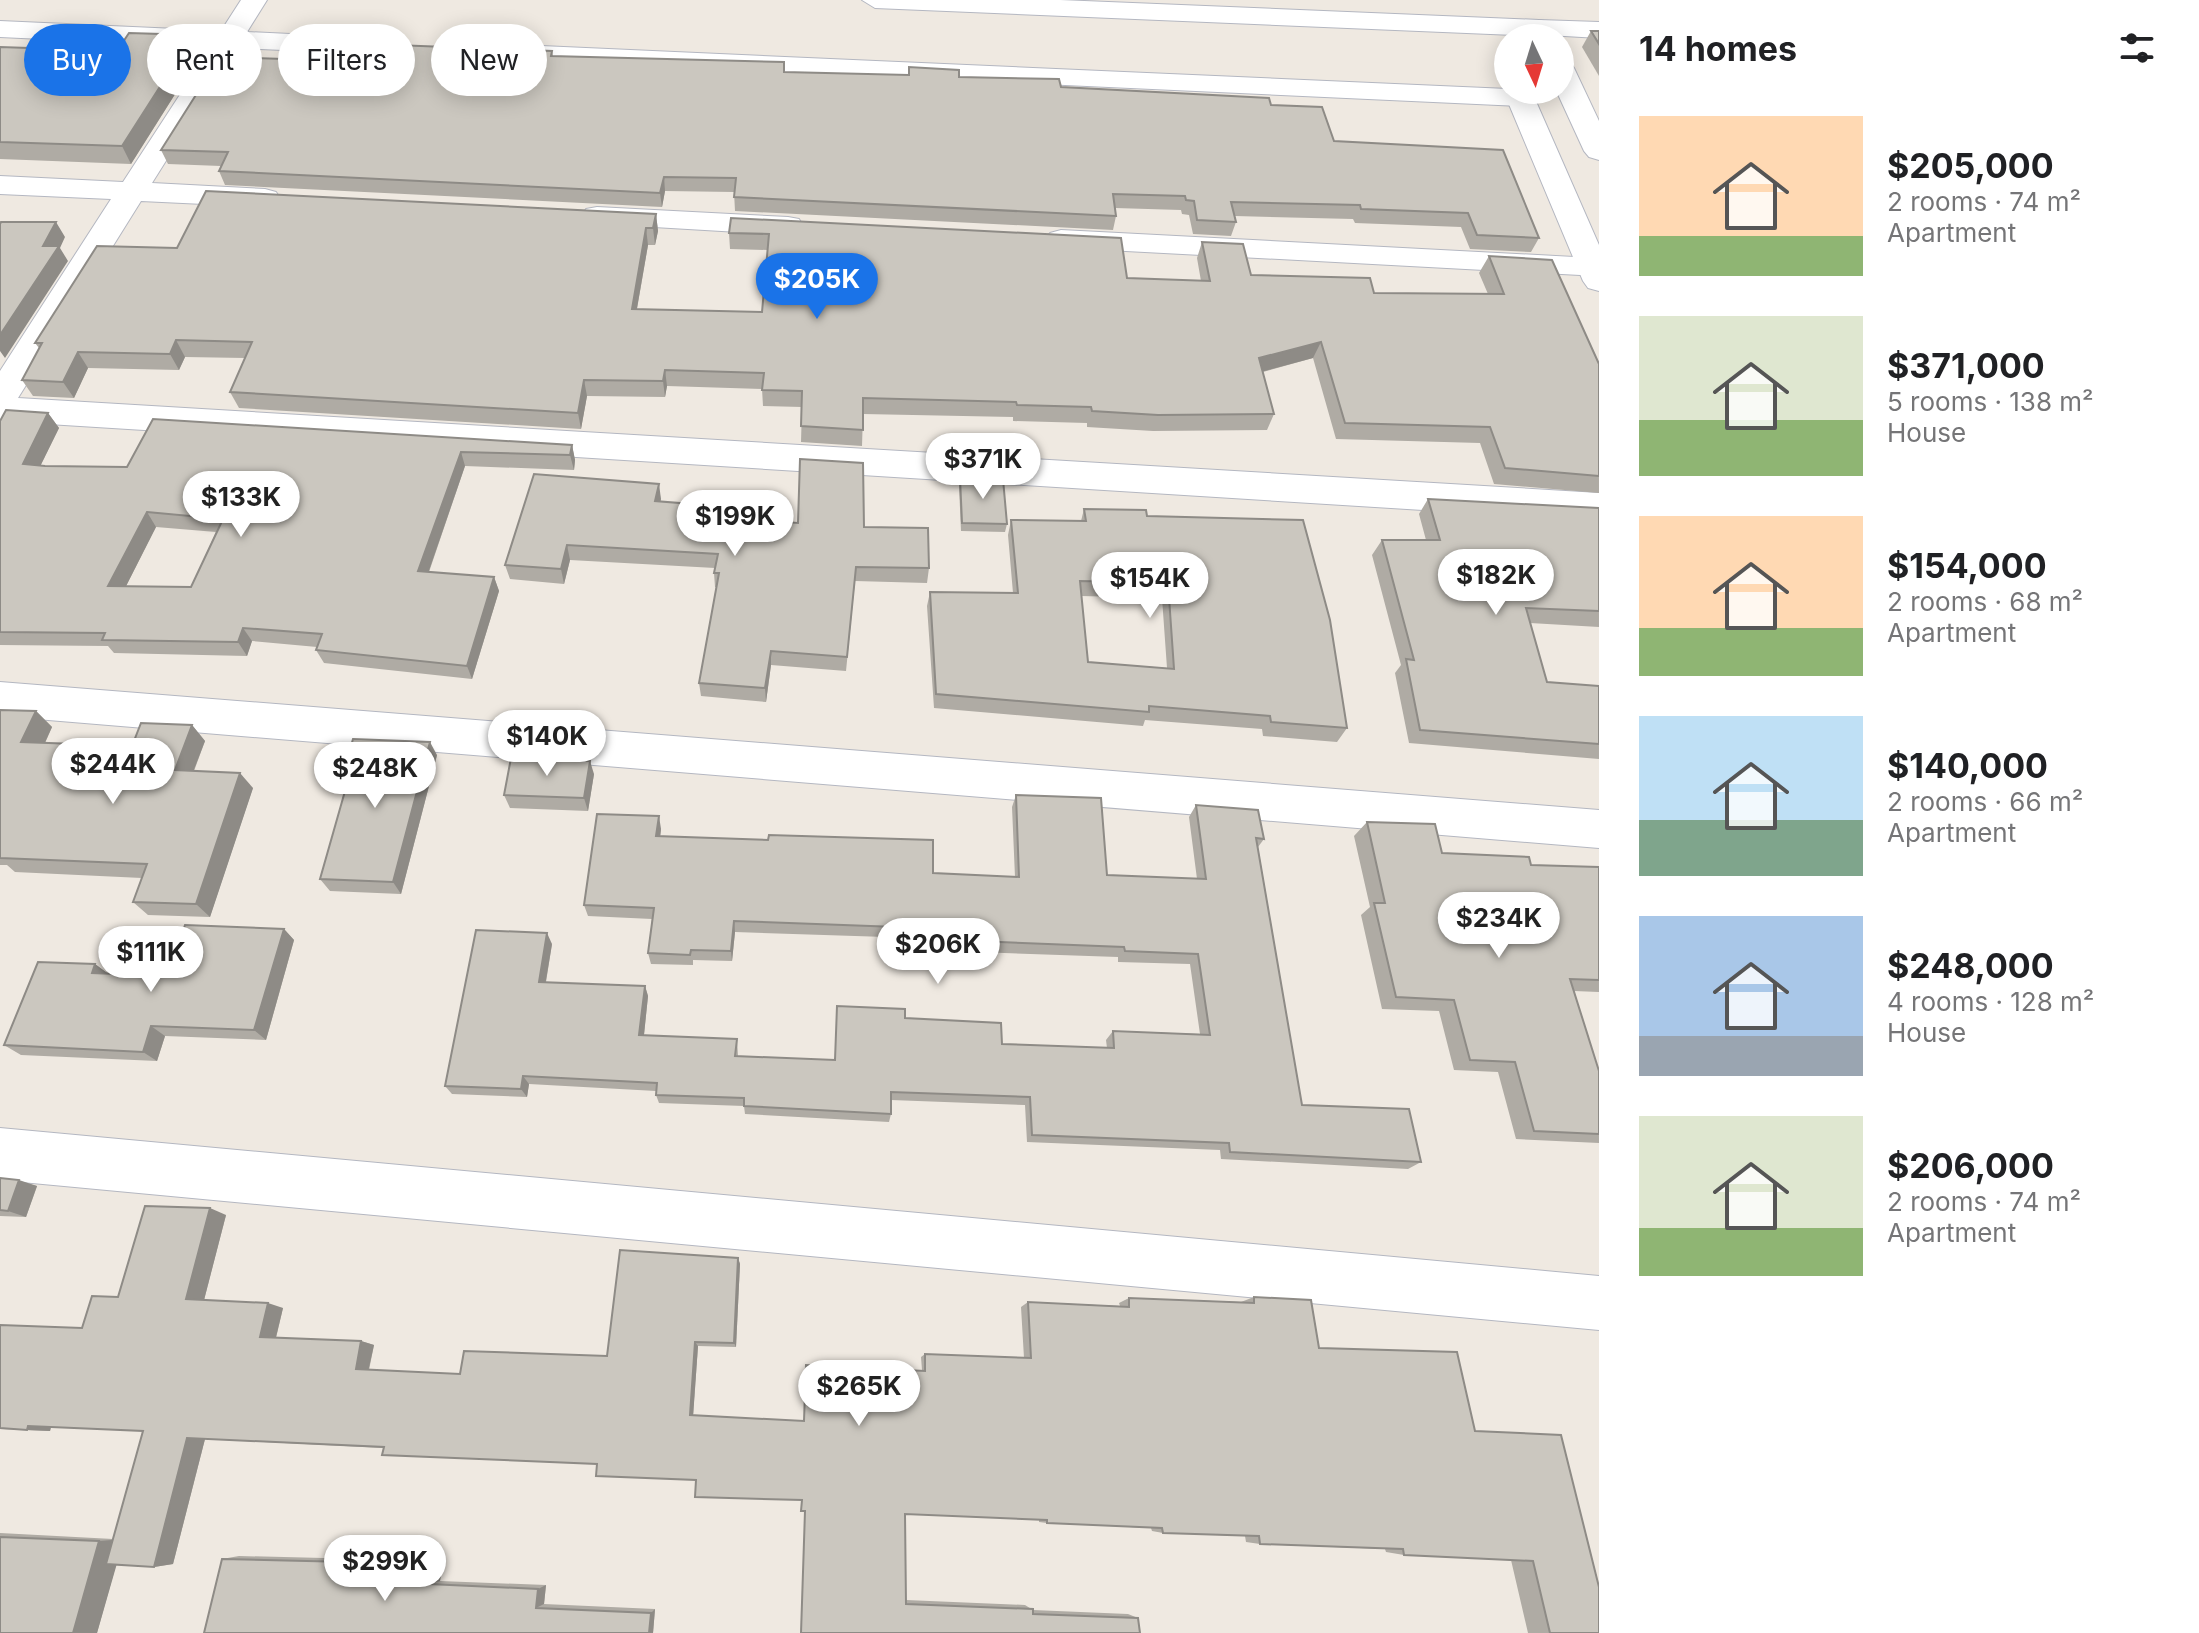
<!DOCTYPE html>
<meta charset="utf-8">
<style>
:root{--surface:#fff;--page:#f2f2f2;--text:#202124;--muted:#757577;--accent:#1a73e8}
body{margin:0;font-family:Inter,sans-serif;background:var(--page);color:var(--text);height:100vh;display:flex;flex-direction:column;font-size:30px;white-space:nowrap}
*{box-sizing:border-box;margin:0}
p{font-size:26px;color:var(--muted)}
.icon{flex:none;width:44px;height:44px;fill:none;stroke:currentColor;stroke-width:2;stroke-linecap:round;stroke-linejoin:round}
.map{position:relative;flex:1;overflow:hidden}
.panel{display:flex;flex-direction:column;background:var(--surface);width:600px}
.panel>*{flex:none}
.hud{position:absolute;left:24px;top:24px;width:760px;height:72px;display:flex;gap:16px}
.needle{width:52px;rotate:176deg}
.buttons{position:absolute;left:1494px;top:24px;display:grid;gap:16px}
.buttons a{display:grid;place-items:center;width:80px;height:80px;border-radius:50%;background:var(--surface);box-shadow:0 4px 20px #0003;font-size:40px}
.price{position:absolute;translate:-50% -68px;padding:0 18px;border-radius:28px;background:#fff;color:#222;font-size:26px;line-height:52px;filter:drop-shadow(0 2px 4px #0008)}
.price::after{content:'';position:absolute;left:50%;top:48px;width:24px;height:18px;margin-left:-12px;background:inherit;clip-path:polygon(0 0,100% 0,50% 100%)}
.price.selected{background:var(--accent);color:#fff}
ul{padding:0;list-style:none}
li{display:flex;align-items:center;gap:24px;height:200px;padding:0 40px}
li span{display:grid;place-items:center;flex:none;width:224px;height:160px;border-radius:0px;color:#555}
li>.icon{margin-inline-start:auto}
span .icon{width:96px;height:96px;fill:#fffc;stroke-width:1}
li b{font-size:34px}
h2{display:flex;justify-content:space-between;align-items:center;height:96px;padding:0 40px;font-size:34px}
.pill{padding:0 28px;border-radius:36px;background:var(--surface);box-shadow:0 4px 20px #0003;font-size:28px;line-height:72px}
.pill.selected{background:var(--accent);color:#fff}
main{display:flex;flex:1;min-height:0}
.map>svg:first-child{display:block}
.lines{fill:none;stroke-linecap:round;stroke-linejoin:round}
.minor-casing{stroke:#b4b7c1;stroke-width:2}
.tertiary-casing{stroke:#b4b7c1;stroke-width:2}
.minor{fill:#fff;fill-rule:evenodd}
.tertiary{fill:#fff;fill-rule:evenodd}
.wall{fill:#afaba4;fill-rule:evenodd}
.shaded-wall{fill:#8e8b86}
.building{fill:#cbc7bf;stroke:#8e8b86;stroke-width:2;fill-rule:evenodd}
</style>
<main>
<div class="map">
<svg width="1599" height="1633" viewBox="0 0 1599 1633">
<rect width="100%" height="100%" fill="#efe9e1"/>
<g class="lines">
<defs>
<g id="minor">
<path d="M241,0h26l-20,32 106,5 10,2 3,6 -3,6 -10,2 -116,-5 -85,135 113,6 11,3 4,6 -4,6 -11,3 -124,-6 -123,197 1581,95v28l-1599,-100v-50l111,-172 -111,-5v-18l123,6 88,-135 -211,-10v-16l221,10z"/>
<path d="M1539,20l60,2v16l-69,-4 -4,-6 4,-6z"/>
<path d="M494,44l1014,45 22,3 4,6 -4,6 -10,2 -1036,-48 -4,-6 4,-6z"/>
<path d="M597,207l191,10 11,2 4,7 -4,7 -11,2 -202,-12 -4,-7 4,-7z"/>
<path d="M1061,230l532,28 6,2v16l-549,-29 -5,-7 5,-7z"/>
<path d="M0,682l1599,128v38l-1599,-132z"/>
<path d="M0,1128l1599,148v54l-1599,-150z"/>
</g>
<g id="tertiary">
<path d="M862,0h198l479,20 9,2 4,6 -4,6 -9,2 -664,-28z"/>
<path d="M1560,60l10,2 4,6 25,53v39l-10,-3 -5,-6 -28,-61h4z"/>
<path d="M1507,84l1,6h23l68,155v46l-11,-3 -5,-7 -80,-191z"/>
</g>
</defs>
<use href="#minor" class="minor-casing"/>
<use href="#tertiary" class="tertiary-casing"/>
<use href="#minor" class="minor"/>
<use href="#tertiary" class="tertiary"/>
</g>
<g class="wall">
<path d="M1591,31h8v45l-17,-29z"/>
<path d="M193,35l8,18 -70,111 -131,-5v-112l117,4z"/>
<path d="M552,51l1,5 231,6v10l175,5 102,10 210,18 63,36 205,97 -8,14 -61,-3 -9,-22 -106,-4 -2,-4 -118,-3 1,6 -5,14 -38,-2 -4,-19 -7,-1 -1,-4 -66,-2 1,8 -3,14 -378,-19 -1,-19 -69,-1 -3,16 -437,-22 -6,-14 2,-5 -53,-2 -7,-14 123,-91z"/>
<path d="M656,214l2,17 -3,14h-7l-11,64 125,3 6,-62 -38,-1 -1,-16 2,-15 396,60 74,3 -4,-23 5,-16 49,33 123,18 114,1 -9,-21 10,-17 110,108v129l-105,-9 -14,-41 -144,-4 -23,-81 -50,14 11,42 -7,16 -114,1 -66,-4v-4l-74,-2v-4l-150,-3 -1,32 -61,-4 1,-35 -39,-1 -1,-17 -95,-3 -2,11 -78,-1 -6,33 -342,-21 -9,-16 15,-34 -60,-1 -6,13 -91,-2 -14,30 -41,-2 -11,-16 17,-32 -4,-5 142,-95z"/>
<path d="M48,413l11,15 -19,38 87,1 445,-22 3,15 -1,10 -109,-4 -36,106 65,5 5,14 -27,88 -148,-16 -8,-13 1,-3 -65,-6 -5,15 -133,-3 -6,-7 -108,-1v-224zM156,527l60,5 -25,55 -65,-1z"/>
<path d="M960,478l47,46 -2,8 -44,-1 -2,-45z"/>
<path d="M661,499l-1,3 57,4 1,11 146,10 65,41 -2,15 -72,-2 -9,90 -75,-6 -5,37 -65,-6 -2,-13 17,-96h-1l-1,-14 1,-5 -145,-8 -6,24 -54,-5 -5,-14z"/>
<path d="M1428,499l171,9v119l-69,-4 17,59 52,4v73l-190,-16 -14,-70 6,-8 -29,-110 10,-15h44l-7,-26z"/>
<path d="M1084,509l63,7 200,212 -10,14 -74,-6 -1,-7 -117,-9 -2,6 -209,-18 -7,-102 3,-14 83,1 -5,-58 3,-15 70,1zM1081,596l81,2 5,70 -79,-6z"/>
<path d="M0,710l36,1 16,16 -7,16 87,3 60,-21 13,16 -11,30 59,17 -43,129 -62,-2 -15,-13 9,-24 -127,-6 -8,-7h-7z"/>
<path d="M437,755l-36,139 -71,-3 -10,-12 27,-94 -5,-8z"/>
<path d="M594,774l-6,37 -78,-3 -6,-13z"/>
<path d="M1016,795l91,80 90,4 -8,-62 7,-12 68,34 -6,8 44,258 119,57 -13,7 -187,-10 -1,-9 -193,-8 -2,-37 -134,-5v14l-2,8 -144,-8 -1,-8 -85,-3 -3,-8v-4l-127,-7 -2,13 -75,-3 -7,-8 107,-142 -6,38 99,4 3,10 -4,39 93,4 1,17 97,4 70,-42 97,26 105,4 -1,-8 7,-9 87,3 -10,-70 -72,-2v-5l-170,-6v-12l-213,-7 -3,29 -39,-1v5l-42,-1 -3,-11 4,-34 -64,-3 -4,-11 77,-76 -1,7 273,37 82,4 -3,-70z"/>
<path d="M1367,822l75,31 89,12 68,2v125l-25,-1 25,80v72l-83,-4 -18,-67 -44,-2 -15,-59 -57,-2 -21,-94 9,-8 -16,-71z"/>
<path d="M284,929l10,11 -28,100 -101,-4 -8,25 -136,-6 -17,-10 91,-81 13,10 60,2z"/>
<path d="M0,1178l37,8 -11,31 -26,-1z"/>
<path d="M226,1215l-22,85 79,8 -7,30 85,3 13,4 -5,25 91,4 147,-18 131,-98 2,6 -4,83 -38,-1 -5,70 111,5 118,-51 -1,-13 4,-3 99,4 -3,-51 7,-5 92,4 -1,-3 10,-5 112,4 13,-5 65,51 156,83 124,202h-71l-17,-73 -107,-5 -18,-3 -1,-3 -125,-5 -14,-2 -1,-6 -82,-3 -11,-2 -1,-3 -104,-5 -8,-1v-3l-134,-5 1,86 119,5 8,5 95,4 10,4 -337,15 4,-122 -4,-11 -105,-20 -99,-16 -213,-16 -179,-9 -32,125 -19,3 -38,-2 -19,68h-97v-100l113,6 30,-108 -92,-4 -1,4 -50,-2 82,-101 36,-31z"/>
<path d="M239,1556l204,5 -3,20 106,4 -2,19 111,5 -2,24 -431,-74z"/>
</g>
<g class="shaded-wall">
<path d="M193,35l8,18 -70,111 -9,-18z"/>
<path d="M664,177l1,14 -3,16 -2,-14z"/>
<path d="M656,214l2,17 -3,14 -2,-17z"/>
<path d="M56,222l9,15 -5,11 8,13 -63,97 -5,-7v-16l43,-89z"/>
<path d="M646,228l2,17 -14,80 -2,-16z"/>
<path d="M176,340l9,17 -6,13 -9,-16z"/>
<path d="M1321,342l-8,16 -60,16 6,-16z"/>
<path d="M78,352l10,16 -14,30 -11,-16z"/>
<path d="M665,370l2,16 -2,11 -2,-16z"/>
<path d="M584,380l3,16 -6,33 -3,-16z"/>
<path d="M48,413l11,15 -25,51 -11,-15z"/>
<path d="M572,445l3,15 -1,10 -4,-15z"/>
<path d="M461,452l4,14 -41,119 -6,-14z"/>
<path d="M659,484l2,15 -4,18 -2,-16z"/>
<path d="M147,512l9,15 -37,73 -11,-14z"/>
<path d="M567,545l3,15 -6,24 -3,-15z"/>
<path d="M494,577l5,14 -27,88 -5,-13z"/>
<path d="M243,628l9,13 -5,15 -9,-14z"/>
<path d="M771,651v14l-5,37 -1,-14z"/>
<path d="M36,711l16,16 -14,31 -17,-16z"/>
<path d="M192,725l13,16 -17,44 -13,-15z"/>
<path d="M430,742l7,13 -36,139 -8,-12z"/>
<path d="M590,761l4,13 -6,37 -4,-13z"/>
<path d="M240,773l13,15 -43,129 -14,-13z"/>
<path d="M659,816l2,13 -2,19 -3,-12z"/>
<path d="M734,921l1,11 -3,29 -1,-10z"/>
<path d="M284,929l10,11 -28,100 -12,-10z"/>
<path d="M547,933l5,11 -8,48 -5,-10z"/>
<path d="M95,964l15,11 -18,-2z"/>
<path d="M645,986l3,10 -5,48 -4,-9z"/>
<path d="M151,1026l14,10 -8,25 -14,-9z"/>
<path d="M523,1076l6,8 -2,13 -6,-8z"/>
<path d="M19,1180l18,6 -11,31 -18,-6z"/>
<path d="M210,1208l16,7 -23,89 -17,-5z"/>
<path d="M738,1258l2,6 -4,83 -2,-4z"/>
<path d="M268,1303l15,5 -8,33 -15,-4z"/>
<path d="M361,1341l13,4 -6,27 -12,-3z"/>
<path d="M695,1342l3,4 -5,71 -3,-2z"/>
<path d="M28,1426l23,1 -1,4 -23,-1z"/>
<path d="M187,1438l18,1 -32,125 -19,3z"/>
<path d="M124,1539l-27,94h-24l26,-92z"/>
<path d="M443,1561l-3,20 -11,3 3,-20z"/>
<path d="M546,1585l-2,19 -8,4 2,-19z"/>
<path d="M655,1609l-2,24h-4l2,-20z"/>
</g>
<g class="building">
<path d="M1591,31h8v13z"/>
<path d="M129,33l64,2 -71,111 -122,-4v-95l117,4z"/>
<path d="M293,41l259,10 -1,5 233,6v10l125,3v-8l50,3v7l100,2 2,8 208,11 2,7 51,2 12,34 169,9 36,88 -62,-3 -9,-22 -107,-4 -1,-4 -129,-3 5,20 -39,-2 -3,-19 -8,-1 -1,-4 -72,-2 3,22 -382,-19 2,-19 -72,-1 -4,16 -441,-22 9,-19 -67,-2 59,-93 64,2z"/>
<path d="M206,191l450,23 -3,14h-7l-14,81 130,3 7,-78 -40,-1 2,-15 390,20 6,40 83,3 -8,-39 41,2 8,31 119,3 4,15 130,1 -15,-38 63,4 47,104v112l-94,-8 -15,-41 -145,-4 -24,-81 -62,16 15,56 -116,1 -66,-4 -1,-4 -74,-2 -1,-3 -153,-4v32l-62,-4 1,-35 -40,-1 2,-17 -99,-3 -2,11 -79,-1 -6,33 -348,-21 22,-50 -76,-2 -6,14 -92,-2 -15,30 -41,-2 20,-37h-7l62,-97 80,2z"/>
<path d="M1,222h55l-13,24h16l-59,89v-111z"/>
<path d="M6,410l42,3 -25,51 22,2 82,1 26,-48 419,26 -2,10 -109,-3 -43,119 76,6 -27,89 -151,-16 6,-16 -79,-6 -5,14 -136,-2 3,-7 -105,-1v-211zM147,512l76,7 -32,68 -83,-1z"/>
<path d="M800,459l63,4 1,64 64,1 1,40 -73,-1 -9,90 -76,-6 -6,37 -66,-5 20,-110h-5l4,-19 -151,-9 -6,24 -56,-4 29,-91 125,10 -4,17 62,5 -2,11 83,6z"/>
<path d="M960,478l43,1 4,45 -45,-1z"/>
<path d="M1428,499l171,9v103l-73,-3 21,74 52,4v58l-179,-14 -14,-71 8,1 -32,-120h58z"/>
<path d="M1084,509l62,1 1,6 156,4 27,100 17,108 -76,-6 -1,-6 -121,-10v6l-213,-18 -6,-102 88,1 -7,-73 75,1zM1080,581l88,2 6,86 -86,-7z"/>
<path d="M0,710l36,1 -15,31 111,4 9,-23 51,2 -17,45 65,3 -44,131 -63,-2 14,-38 -147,-6z"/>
<path d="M353,739l77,3 -37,140 -73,-3 29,-102h-7z"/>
<path d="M511,758l79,3 -6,37 -80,-3z"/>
<path d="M1016,795l85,3 6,77 99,4 -10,-74 62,5 6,29 -8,-1 46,267 107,4 12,53 -191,-10 -1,-9 -197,-8 -2,-38 -139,-5v22l-147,-8v-8l-88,-3 1,-12 -134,-7 -2,13 -76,-3 31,-156 71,3 -8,49 106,4 -6,49 98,4 -2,17 100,4 2,-54 68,3v9l96,5 1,21 112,4 -1,-17 97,4 -12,-81 -73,-3 -1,-4 -173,-7v-11l-217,-8 -3,30 -40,-1 -1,5 -42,-2 6,-45 -70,-3 13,-91 62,2 -3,20 112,4 1,-5 164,5v33l86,4z"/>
<path d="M1367,822l68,2 7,29 87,4 2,8 68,2v113l-29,-1 29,92v63l-65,-3 -19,-69 -45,-2 -16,-60 -58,-3 -22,-94h11z"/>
<path d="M185,925l99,4 -30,101 -103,-4 -8,26 -139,-7 34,-83 57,2 -3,9 76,3z"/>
<path d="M0,1178l19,2 -11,31 -8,-1z"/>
<path d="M145,1206l65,2 -24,91 82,4 -8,34 101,4 -5,28 104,5 4,-23 143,5 13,-106 118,8 -4,85 -39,-1 -5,73 114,6 2,-56 119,6v-17l106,4 -3,-56 101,5v-9l125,5v-6l57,3 8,48 138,4 18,79 86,4 38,152v46h-49l-17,-72 -129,-6 -1,-6 -143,-5 -1,-8 -96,-3 -1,-5 -115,-5v-3l-142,-6 1,90 127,5v5l105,4 2,15h-339l4,-122h-4l1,-11 -107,-3 1,-17 -100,-4 1,-12 -215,-9 2,-8 -197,-9 -33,129 -48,-3 37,-133 -115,-5 -1,4 -27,-2v-103l82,3 10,-32 26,1z"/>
<path d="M0,1537l99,4 -26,92h-73z"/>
<path d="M222,1559l210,5 -3,20 109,5 -2,19 115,5 -2,20h-445z"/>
</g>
</svg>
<div class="buttons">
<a><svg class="needle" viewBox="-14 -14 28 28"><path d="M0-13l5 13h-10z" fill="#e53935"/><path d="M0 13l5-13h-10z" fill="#757577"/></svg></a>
</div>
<b class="price selected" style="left:817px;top:321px">$205K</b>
<b class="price" style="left:983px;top:501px">$371K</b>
<b class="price" style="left:241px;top:539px">$133K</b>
<b class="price" style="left:735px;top:558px">$199K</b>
<b class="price" style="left:1496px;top:617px">$182K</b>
<b class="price" style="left:1150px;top:620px">$154K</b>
<b class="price" style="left:547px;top:778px">$140K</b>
<b class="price" style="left:113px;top:806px">$244K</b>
<b class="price" style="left:375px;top:810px">$248K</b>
<b class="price" style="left:1499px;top:960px">$234K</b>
<b class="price" style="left:938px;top:986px">$206K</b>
<b class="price" style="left:151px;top:994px">$111K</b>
<b class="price" style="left:859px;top:1428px">$265K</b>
<b class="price" style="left:385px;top:1603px">$299K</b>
<div class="hud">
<a class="pill selected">Buy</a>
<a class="pill">Rent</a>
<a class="pill">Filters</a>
<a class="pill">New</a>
</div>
</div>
<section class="panel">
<h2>14 homes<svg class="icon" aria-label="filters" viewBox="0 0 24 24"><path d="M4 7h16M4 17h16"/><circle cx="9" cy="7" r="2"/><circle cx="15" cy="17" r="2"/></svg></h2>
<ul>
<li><span style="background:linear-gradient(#ffd9b3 75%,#8fb573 0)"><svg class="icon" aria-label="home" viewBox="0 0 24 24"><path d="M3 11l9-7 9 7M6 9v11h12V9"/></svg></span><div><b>$205,000</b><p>2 rooms · 74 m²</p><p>Apartment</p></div></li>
<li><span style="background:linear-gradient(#dfe7d0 65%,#8fb573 0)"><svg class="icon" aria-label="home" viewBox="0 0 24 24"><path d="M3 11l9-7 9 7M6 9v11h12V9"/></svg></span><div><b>$371,000</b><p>5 rooms · 138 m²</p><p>House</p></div></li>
<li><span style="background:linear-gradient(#ffd9b3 70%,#8fb573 0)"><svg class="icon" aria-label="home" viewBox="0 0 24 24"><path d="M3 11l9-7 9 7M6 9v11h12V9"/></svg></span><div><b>$154,000</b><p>2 rooms · 68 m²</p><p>Apartment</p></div></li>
<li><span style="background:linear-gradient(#bfe0f5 65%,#7fa58c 0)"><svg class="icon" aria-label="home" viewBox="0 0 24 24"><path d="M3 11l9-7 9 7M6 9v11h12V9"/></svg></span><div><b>$140,000</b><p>2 rooms · 66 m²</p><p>Apartment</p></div></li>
<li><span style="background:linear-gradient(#a9c7e8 75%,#9aa5b1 0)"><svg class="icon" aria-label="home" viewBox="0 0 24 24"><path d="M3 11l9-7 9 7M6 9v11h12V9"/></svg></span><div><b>$248,000</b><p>4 rooms · 128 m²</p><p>House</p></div></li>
<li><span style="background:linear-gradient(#dfe7d0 70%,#8fb573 0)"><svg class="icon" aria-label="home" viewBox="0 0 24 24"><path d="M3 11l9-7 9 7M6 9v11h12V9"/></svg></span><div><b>$206,000</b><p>2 rooms · 74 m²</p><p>Apartment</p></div></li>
</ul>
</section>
</main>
